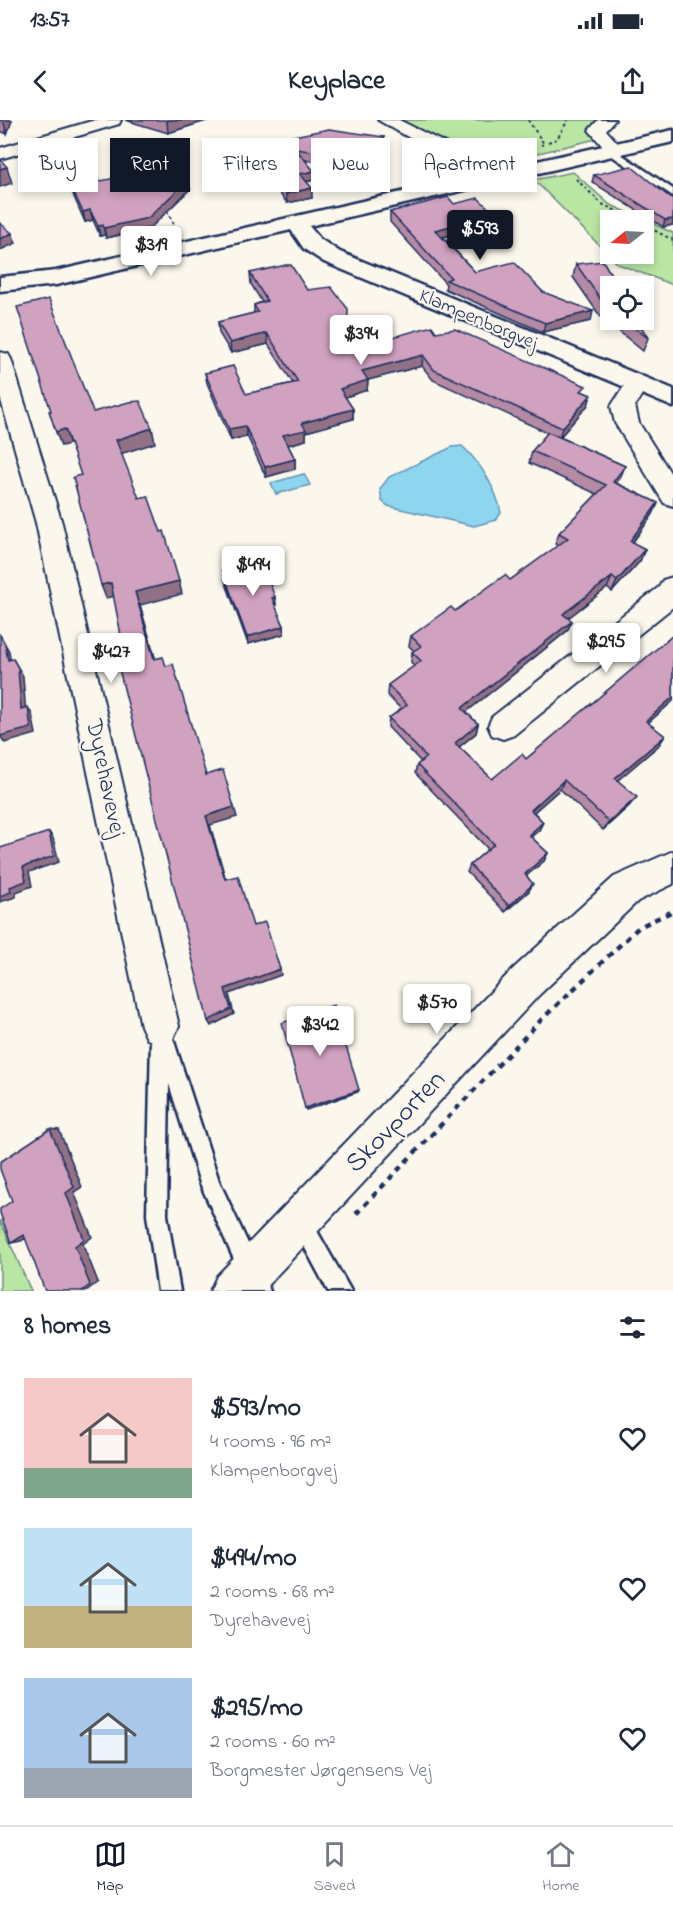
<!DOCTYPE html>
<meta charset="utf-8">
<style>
:root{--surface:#fff;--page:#f6f6f7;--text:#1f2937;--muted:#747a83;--line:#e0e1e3;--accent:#111827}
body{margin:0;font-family:"Indie Flower",sans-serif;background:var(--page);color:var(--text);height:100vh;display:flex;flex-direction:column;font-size:22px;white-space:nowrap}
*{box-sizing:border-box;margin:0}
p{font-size:20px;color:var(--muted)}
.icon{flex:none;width:33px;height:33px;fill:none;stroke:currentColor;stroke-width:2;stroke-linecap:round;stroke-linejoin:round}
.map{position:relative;height:1171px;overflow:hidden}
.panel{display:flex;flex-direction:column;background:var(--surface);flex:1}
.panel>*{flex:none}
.banner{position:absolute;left:18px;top:18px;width:638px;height:54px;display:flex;gap:12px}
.needle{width:39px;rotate:252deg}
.fabs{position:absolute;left:600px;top:90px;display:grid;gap:12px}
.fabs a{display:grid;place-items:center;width:54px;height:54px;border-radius:0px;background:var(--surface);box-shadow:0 3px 9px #0003;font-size:30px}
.price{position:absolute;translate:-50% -51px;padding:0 14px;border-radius:6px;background:#fff;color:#222;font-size:20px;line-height:39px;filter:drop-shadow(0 2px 3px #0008)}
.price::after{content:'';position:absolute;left:50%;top:36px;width:18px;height:14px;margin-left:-9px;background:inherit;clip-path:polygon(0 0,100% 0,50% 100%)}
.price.current{background:var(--accent);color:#fff}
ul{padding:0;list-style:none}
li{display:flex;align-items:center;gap:18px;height:150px;padding:0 24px}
li span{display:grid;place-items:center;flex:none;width:168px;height:120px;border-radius:0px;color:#555}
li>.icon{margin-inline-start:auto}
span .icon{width:72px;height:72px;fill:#fffc;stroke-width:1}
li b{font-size:26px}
h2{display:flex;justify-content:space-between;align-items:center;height:72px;padding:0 24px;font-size:26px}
.tag{padding:0 21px;border-radius:0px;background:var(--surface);box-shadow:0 3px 9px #0003;font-size:21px;line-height:54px}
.tag.current{background:var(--accent);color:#fff}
.status{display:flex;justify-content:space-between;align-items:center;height:42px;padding:0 30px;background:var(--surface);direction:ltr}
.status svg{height:16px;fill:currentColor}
header{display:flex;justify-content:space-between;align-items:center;height:78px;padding:0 24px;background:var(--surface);font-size:27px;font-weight:700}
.tabs{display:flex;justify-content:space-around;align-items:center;height:84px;border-top:2px solid var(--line);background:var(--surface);font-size:16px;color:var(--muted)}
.tabs a{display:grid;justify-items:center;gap:3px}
.tabs .current{color:var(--accent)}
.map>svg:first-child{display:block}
.green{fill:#bae6a4;stroke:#6a8a81;stroke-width:1.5;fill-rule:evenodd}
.water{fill:#8ed6ef;stroke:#6093b5;stroke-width:1.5}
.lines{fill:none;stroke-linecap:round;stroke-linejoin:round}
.lane-casing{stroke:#1b2f5e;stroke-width:5}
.street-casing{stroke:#1b2f5e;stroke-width:4}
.secondary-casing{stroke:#1b2f5e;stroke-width:5}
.path-far1{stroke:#1b2f5e;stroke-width:2;stroke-dasharray:3 3;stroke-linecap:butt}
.path{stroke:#1b2f5e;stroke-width:4.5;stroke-dasharray:6 6;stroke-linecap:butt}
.lane{fill:#fbf7ec;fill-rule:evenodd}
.street{fill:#fbf7ec;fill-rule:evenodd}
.secondary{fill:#fbf7ec;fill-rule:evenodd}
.wall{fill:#b48aa5;stroke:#1b2f5e;stroke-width:1.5}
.shaded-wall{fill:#927186;stroke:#1b2f5e;stroke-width:1.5}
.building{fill:#d1a1c0;stroke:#1b2f5e;stroke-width:1.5}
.labels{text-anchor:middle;stroke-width:4.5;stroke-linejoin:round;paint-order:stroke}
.far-street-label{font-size:20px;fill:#1b2f5e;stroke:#fbf7ec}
.street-label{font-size:24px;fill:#1b2f5e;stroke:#fbf7ec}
.near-street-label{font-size:28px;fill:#1b2f5e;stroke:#fbf7ec}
</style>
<div class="status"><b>13:57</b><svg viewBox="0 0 49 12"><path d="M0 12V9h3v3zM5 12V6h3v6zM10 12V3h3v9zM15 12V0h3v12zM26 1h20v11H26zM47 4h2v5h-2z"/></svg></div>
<header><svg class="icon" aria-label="back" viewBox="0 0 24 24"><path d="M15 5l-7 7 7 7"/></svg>Keyplace<svg class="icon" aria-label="share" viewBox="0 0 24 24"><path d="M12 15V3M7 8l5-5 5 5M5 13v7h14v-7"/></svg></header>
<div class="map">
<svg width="673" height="1171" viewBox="0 0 673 1171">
<rect width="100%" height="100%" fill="#fbf7ec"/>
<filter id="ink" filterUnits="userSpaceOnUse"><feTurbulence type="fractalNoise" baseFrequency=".0167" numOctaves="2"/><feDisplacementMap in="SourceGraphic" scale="12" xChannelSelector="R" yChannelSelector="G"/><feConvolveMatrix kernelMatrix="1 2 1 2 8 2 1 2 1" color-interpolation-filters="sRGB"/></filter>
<g filter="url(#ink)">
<g class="green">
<path d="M400,0h198l-8,7 6,12 -106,26z"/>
<path d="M573,52l36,32 64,29v52l-55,-21 -84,-84zM644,100v34h-34v-34z"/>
<path d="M0,1100l31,71h-31z"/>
</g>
<g class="water">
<path d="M462,326c18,16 35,44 39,67l-5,7 -22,6 -86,-20 -6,-5 -2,-12 9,-12 63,-30z"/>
<path d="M304,354l6,11 -34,9 -5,-11z"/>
</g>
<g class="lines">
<defs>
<g id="lane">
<path d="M606,28h6l61,41v7l-67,-44z"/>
<path d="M160,897l7,2 2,7 50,155 51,110h-22l-48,-108 -31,-99 -2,131 13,76h-22l-11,-76 4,-177c2,-7 -1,-12 2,-19z"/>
<path d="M301,1092l7,3 43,76h-23l-37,-69 3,-7z"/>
</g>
<g id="street">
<path d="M95,0h26l-2,4 -119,35v-11z"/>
<path d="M378,0h21l74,37 29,21 -9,5 -6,-1z"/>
<path d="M598,0h17l-9,10 17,19 -3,4h-12l-19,-23z"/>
<path d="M0,232l8,2 3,5 51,164 117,503 -6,13 -13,6 -13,-6 -6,-13 -105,-503 -36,-126z"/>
<path d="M637,257l8,2 3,5 -13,22 4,17 34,54v29l-9,-3 -49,-80 -4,-17 18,-27z"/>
<path d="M673,457v30l-159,128 -11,4 -11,-4 -4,-9 4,-9 167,-130 4,-7z"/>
<path d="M673,731v33l-35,17 -98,93 -278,297h-52l7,-15 297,-308 100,-91z"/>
</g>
<path id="secondary" d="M673,10v12l-364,84 11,13 20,13 333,137v18l-349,-145 -20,-13 -13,-19 -235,55 -56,6v-14l56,-6z"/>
</defs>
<use href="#lane" class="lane-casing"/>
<use href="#street" class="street-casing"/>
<use href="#secondary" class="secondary-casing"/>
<g class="path-far1">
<path d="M528,0l16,24 -3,1"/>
<path d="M548,22l9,-3 11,-19"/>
<path d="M576,59l26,25 33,16"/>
<path d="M167,91l9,17"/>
<path d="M644,105l29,15"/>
</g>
<path class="path" d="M356,1094l185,-194 98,-93 34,-16"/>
<use href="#lane" class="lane"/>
<use href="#street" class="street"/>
<use href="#secondary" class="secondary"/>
</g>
<g class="wall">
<path d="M0,0h12l-5,14 -7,-3z"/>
<path d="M125,0h84l-41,13z"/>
<path d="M384,17l-1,9 -9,24 -69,-10 9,20 -8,2 6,16 -25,5 -38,-48 -1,-10z"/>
<path d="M594,55l79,25v25l-10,2 -71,-45z"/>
<path d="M71,67l119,2 -40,39 -44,10 -1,-3 -5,1 -7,-16 -8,2 -11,-25z"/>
<path d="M454,84l40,21 -51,12 32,35 68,20 48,29 -48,11 -98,-43 1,-5 -56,-62v-10z"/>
<path d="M576,144l34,22v34h27l11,18 -5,13 -43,-35 -27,-39z"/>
<path d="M250,153l97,77 89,-18 155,63 -3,10 -28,32 65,29 -5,12 -4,5 42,20 -5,11 -21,29 13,6 -5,12 -28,31 -5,-4 -39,30 4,3 -5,10 -101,81 12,12 -2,9 -17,14 33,32 34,-20 147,-124v66l-25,22 17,13 -7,10 -41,34 13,25 -27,25 -43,-41 -26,23 9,10 -4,8 -8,7 17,16 -4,8 -18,15 3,15 -24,21 -38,-40 3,-7 18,-16 -73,-76 2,-8 4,-3 -33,-35 1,-9 12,-9 -14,-14 1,-10 26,-19 -3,-4 1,-10 2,-1 -5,-5 2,-10 99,-56 48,-34 -3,-2 4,-11 38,-39 -68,-31 3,-12 16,-18 -115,-53 -11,-14 -54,14 -1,10 -22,7 8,12v10l-47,13v8l-18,5 7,14v10l-29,8 -19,-41 -16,4 -24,-57 -2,-10 41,21 47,-11 -25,-39 -37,9 -12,-20 -1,-11 36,-9v-8l8,-3 -11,-18z"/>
<path d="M222,449l53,28 1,8 -1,1 9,20v8l-36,10 -24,-66z"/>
</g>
<g class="shaded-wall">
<path d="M3,0h9l-5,14z"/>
<path d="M170,0h39l-41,13 -1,-12z"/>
<path d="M384,17l-1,9 -9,24v-9z"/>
<path d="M7,47l5,16 -12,4v-18z"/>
<path d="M314,51v9l-14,3v-9z"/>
<path d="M188,60l2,9 -40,39 -44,10 -2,-10z"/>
<path d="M312,68v10l-25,5 -1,-9z"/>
<path d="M90,90l3,10 -8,2 -2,-10z"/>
<path d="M496,95l-2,10 -60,14 1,-9z"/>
<path d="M673,99v6l-10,2 2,-7z"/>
<path d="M103,105l2,10 -5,1 -2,-10z"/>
<path d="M12,113l4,10 -16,7v-11z"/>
<path d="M593,191l-2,10 -48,11 2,-9z"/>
<path d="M267,213l1,11 -37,9 -1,-10z"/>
<path d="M423,235l-1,11 -54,14 -1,10 -27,9v-10l22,-18z"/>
<path d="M591,275l-3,10 -29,33 3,-10z"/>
<path d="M353,289v10l-47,13v8l-22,6 -1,-11 19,-12z"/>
<path d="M245,306l2,10 -16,4 -2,-11z"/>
<path d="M152,308l3,15 -35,11 -4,-14z"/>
<path d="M65,309l5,15 -9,2 -5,-14z"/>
<path d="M295,339v10l-29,8 -1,-10z"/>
<path d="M625,346l-5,12 -12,15 5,-11z"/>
<path d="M658,383l-5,11 -28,39 5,-12z"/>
<path d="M645,429l-5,12 -28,31 5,-11z"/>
<path d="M612,457l-5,11 -48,37 4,-11z"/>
<path d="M179,461l3,13 -42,11 19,66 -24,-79z"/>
<path d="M111,463l5,13 -10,2 -5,-13z"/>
<path d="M275,477l1,8 -3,1 -1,-8z"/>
<path d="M572,501l-5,10 -108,87 3,-10z"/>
<path d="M284,506v8l-36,10 -1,-7z"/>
<path d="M0,515l9,16 3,17 -4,-8z"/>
<path d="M13,539l10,17 3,40 -5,-7z"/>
<path d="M673,577v4l-33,29 6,-9z"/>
<path d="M28,587l4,7 4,20 -31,9 -5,-7z"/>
<path d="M478,604l-2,9 -23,19 2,-9z"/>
<path d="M665,616l-7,10 -48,41 5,-9z"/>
<path d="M564,660l-4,9 -33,29 4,-8z"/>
<path d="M637,677l-7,8 -27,25 6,-8z"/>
<path d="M234,687l3,10 -27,8 18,62 -22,-71z"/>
<path d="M543,702l-4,8 -14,12 4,-7z"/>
<path d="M49,712l4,6 6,24 -30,10 3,14 -16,6v5l-16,5v-6l10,-9z"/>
<path d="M548,733l-4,8 -24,20 5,-7z"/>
<path d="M533,764l-4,7 -24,21 4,-6z"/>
<path d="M280,849l1,6 -52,19 5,20 -23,12 -3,-5 17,-32z"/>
<path d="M359,970l-1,2 -52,18 -1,-2z"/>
<path d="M50,1009l9,1 23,57 -8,5 18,45 -9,7 15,38 -12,9h-4l-16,-98z"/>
<path d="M34,1113l-13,8 -10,2 13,-8z"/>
</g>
<g class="building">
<path d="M329,9l55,8 -10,24 -78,-12 18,22 -14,3 12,14 -26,6 -38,-49z"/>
<path d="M0,39l7,8 -7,2z"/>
<path d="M179,45l9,15 -40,38 -44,10 -1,-3 -5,1 -8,-16 -7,2 -12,-25z"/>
<path d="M631,46l42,34v19l-8,1 -71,-45z"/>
<path d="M448,77l6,7 24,-6 18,17 -61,15 40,42 39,-10 29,30 50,19 -48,12 -99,-43 5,-2 -61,-66z"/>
<path d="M0,103l12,10 -12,6z"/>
<path d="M603,141l15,25h-8v23l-6,-5 -28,-40z"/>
<path d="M286,145h5l16,25 24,-3 17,22 -1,41 85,-24 4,6 19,-3 131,57 -5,5 10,4 -29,33 -128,-58 -11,-15 -61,16 6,9 -28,9 13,20 -51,14 4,7 -23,5 12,24 -30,8 -20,-41 -16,3 -24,-56 28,-7 13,28 52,-12 -31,-49 -37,10 -12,-21 40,-10 -4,-7 13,-4 -17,-28z"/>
<path d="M49,179l44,113 36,-10 11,-1 12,27 -36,12 23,58 9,-2 13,36 3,-1 15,50 -44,11 19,67 9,-2 3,9 7,-2 33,111 17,-5 11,37 -28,9 19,63 13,-3 15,50 12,-4 15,47 -55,20 6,20 -23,12 -89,-352 8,-2 -16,-84 -10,2 -28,-108 8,-2 -16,-46 -9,3 -7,-21h2l-34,-104z"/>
<path d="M624,200h13l11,18z"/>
<path d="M548,312l77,34 -12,16 45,21 -28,38 15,8 -28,32 -5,-4 -49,37 9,7 -110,87 16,16 -23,19 37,36 30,-25 4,5 147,-124v62l-27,24 19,15 -50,42 22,19 -28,25 -45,-42 -33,30 12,12 -14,13 19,18 -23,21 8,10 -24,22 -39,-41 24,-21 -77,-79 9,-8 -37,-39 18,-13 -19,-20 33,-24 -9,-9 9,-6 -10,-10 40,-29 4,4 50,-36 5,5 58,-42 -9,-5 47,-48 -74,-34z"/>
<path d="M260,439l15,38 -3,1 12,28 -37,11 -25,-68z"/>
<path d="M0,515l5,9 3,16 5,-1 5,9 3,41 7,-2 3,21 -31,8z"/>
<path d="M49,712l5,24 -31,11 3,14 -16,6 1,5 -11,4v-48z"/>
<path d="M334,885l25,85 -54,18 -23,-85z"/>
<path d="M50,1009l24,58 -8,6 18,46 -9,7 15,39 -8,6h-37l-21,-56 -13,8 -11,-30v-4l12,-8 -12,-32v-7z"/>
</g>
</g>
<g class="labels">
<g class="far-street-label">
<text transform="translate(479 198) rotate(23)" y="7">Klampenborgvej</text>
</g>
<g class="street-label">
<text transform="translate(107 658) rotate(78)" y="8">Dyrehavevej</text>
</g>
<g class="near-street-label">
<text transform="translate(394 1000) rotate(-46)" y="10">Skovporten</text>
</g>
</g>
</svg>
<div class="fabs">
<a><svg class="needle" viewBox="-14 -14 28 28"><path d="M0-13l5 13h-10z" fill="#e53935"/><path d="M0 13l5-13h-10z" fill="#747a83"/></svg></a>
<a><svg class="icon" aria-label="locate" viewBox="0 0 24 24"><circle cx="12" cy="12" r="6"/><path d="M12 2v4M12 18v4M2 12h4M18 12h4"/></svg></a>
</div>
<b class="price current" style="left:480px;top:141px">$593</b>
<b class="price" style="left:151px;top:157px">$319</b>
<b class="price" style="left:361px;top:246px">$394</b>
<b class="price" style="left:253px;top:477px">$494</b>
<b class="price" style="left:606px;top:554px">$295</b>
<b class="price" style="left:111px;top:564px">$427</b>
<b class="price" style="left:437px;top:915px">$570</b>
<b class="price" style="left:320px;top:937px">$342</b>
<div class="banner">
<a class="tag">Buy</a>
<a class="tag current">Rent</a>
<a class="tag">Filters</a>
<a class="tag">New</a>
<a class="tag">Apartment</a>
</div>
</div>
<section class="panel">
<h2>8 homes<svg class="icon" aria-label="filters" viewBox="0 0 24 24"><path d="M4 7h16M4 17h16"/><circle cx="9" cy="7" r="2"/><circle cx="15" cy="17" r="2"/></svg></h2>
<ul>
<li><span style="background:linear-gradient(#f6c9c9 75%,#7fa58c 0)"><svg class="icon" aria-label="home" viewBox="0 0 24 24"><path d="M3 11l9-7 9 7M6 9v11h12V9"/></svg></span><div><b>$593/mo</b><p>4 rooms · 96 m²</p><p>Klampenborgvej</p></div><svg class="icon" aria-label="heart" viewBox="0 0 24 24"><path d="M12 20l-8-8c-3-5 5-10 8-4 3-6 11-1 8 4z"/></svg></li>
<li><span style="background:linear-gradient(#bfe0f5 65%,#c2b280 0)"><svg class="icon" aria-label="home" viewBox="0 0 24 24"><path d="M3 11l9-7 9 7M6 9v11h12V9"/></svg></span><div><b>$494/mo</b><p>2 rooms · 68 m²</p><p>Dyrehavevej</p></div><svg class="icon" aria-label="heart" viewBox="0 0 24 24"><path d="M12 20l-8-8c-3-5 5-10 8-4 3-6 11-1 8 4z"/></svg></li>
<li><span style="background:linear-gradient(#a9c7e8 75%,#9aa5b1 0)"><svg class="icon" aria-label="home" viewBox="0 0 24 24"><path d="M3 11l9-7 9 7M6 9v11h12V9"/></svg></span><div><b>$295/mo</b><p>2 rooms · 60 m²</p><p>Borgmester Jørgensens Vej</p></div><svg class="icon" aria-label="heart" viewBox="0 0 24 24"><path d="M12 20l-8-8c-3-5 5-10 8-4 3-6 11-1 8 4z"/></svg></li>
</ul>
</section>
<nav class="tabs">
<a class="current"><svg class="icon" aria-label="map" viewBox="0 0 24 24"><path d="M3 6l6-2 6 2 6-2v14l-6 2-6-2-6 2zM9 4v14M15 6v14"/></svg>Map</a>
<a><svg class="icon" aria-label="saved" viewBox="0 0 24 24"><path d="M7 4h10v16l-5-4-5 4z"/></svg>Saved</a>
<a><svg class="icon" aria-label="home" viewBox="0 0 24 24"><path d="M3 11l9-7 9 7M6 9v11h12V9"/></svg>Home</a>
</nav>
